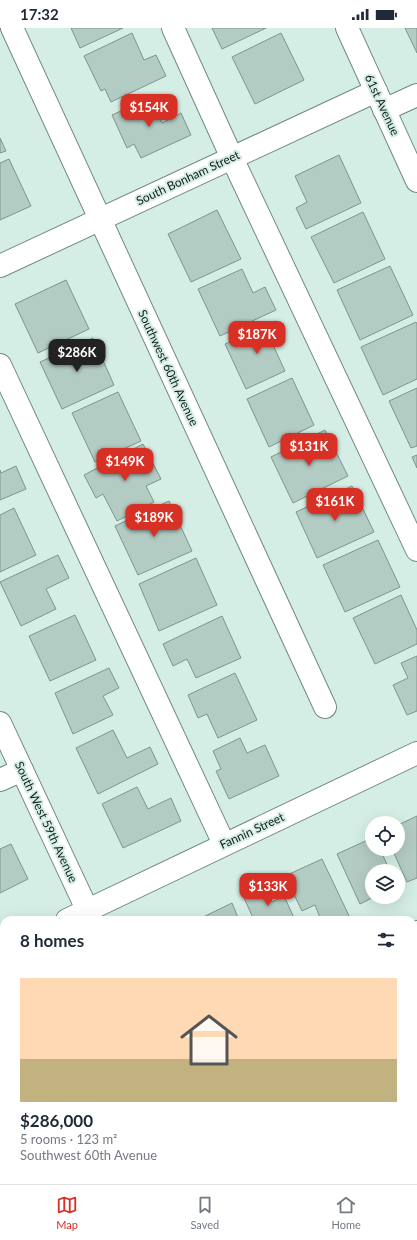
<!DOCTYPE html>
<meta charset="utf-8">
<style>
:root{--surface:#fff;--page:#f2f2f3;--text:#1f2937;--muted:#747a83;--line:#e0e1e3;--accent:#d93025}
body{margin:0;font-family:Lato,sans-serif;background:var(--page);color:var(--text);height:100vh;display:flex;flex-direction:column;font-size:15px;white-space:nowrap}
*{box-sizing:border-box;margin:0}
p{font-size:13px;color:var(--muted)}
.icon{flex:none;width:22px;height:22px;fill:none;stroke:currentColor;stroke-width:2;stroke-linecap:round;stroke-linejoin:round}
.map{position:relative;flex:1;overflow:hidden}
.details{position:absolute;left:0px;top:888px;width:417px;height:268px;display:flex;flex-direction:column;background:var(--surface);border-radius:12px 12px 0 0;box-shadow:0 4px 16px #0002}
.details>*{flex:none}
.controls{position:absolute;left:365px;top:788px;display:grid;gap:8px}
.controls a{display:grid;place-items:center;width:40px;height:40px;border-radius:50%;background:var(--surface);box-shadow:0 4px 16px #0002;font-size:20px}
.price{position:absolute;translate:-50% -34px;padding:0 9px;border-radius:8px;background:var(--accent);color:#fff;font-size:13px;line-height:26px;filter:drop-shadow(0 1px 2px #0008)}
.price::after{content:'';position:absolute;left:50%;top:24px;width:12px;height:9px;margin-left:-6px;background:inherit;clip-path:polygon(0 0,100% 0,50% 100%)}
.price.on{background:#222;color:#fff}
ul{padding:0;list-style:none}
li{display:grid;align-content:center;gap:8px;height:212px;padding:0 20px}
li span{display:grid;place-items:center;height:124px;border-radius:0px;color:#555}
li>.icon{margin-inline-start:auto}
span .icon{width:72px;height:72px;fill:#fffc;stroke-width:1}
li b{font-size:17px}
h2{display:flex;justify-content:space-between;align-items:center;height:48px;padding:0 20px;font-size:17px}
.status{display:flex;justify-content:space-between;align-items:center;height:28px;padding:0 20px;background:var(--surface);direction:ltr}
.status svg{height:11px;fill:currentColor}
.tab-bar{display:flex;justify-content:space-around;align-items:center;height:56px;border-top:1px solid var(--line);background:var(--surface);font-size:11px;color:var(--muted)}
.tab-bar a{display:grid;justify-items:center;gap:2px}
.tab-bar .on{color:var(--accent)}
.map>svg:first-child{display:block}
.building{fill:#b2cbc3;stroke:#7d958d}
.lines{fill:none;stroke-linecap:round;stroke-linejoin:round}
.minor-casing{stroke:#718981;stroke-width:24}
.minor{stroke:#fff;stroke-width:22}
.labels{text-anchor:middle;stroke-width:4;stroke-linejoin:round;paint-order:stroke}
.street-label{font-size:12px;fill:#121b18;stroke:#d4eee5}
</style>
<div class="status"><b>17:32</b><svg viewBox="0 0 49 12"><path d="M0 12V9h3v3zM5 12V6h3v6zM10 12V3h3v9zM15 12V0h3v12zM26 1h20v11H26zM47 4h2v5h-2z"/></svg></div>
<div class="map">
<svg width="417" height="1156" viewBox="0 0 417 1156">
<rect width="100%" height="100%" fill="#d4eee5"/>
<g class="building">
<path d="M71,0h52l-43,20z"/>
<path d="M212,0h54l-44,21z"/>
<path d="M405,0h12v25z"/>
<path d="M132,5l12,27 12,-5 10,21 -55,26 -6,-13 -4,2 -17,-35z"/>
<path d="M281,5l23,47 -49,24 -23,-47z"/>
<path d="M150,70l12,25 19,-10 10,22 -50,23 -7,-14 -7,4 -15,-33z"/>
<path d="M0,110l6,13 -6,2z"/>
<path d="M339,127l22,48 -55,26 -10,-21 11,-6 -12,-26z"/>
<path d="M9,131l22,47 -31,14v-57z"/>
<path d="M217,182l24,49 -50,23 -23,-48z"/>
<path d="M363,184l22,47 -51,24 -23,-46z"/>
<path d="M390,238l23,49 -53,25 -23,-50z"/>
<path d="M242,241l11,24 12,-6 11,23 -56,26 -22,-47z"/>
<path d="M66,252l23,49 -51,24 -23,-49z"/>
<path d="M276,293l9,21 -11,5 11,24 -39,18 -21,-45z"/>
<path d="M416,294l1,2v55l-34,16 -22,-48z"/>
<path d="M93,310l21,47 -52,24 -22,-47z"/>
<path d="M292,350l22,47 -45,22 -22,-48z"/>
<path d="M417,360v58l-6,2 -22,-47z"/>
<path d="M118,364l23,49 -46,21 -23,-49z"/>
<path d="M325,402l23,46 -55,27 -22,-46z"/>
<path d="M143,416l18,35 -15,7 8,16 -37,19 -14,-27 -7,4 -12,-23z"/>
<path d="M417,427v13l-5,-11z"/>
<path d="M16,438l10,23 -26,11v-30l1,3z"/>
<path d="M352,458l22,46 -57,26 -21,-46z"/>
<path d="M169,473l23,50 -54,24 -23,-49z"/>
<path d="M14,480l22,47 -36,17v-57z"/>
<path d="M378,512l22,47 -55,25 -22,-47z"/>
<path d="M58,527l11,23 -23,11 10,20 -35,17 -21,-44z"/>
<path d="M196,530l21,47 -58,26 -20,-47z"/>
<path d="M401,567l16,35v14l-42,20 -22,-46z"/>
<path d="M75,587l21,45 -46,21 -21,-45z"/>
<path d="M222,588l19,42 -45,20 -9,-19 -14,7 -10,-22z"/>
<path d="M417,628v55l-10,4 -14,-30 15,-7 -7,-15z"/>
<path d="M109,640l10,20 -16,8 10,19 -40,19 -18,-41z"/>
<path d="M235,645l22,47 -39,18 -11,-24 -9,4 -10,-23z"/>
<path d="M113,702l14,28 23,-11 8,17 -60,30 -22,-46z"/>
<path d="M240,710l7,15 18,-8 14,31 -50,23 -13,-28 5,-2 -8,-18z"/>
<path d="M137,759l11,22 23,-11 10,23 -58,27 -21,-44z"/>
<path d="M417,788v62l-10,4 -15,-33h6v-24z"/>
<path d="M372,810v11h8l10,22h-18v26h2l-14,7 -23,-50z"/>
<path d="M11,816l17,35 -28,14v-44z"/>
<path d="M322,831l29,61h-30l-6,-15 -13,6 -17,-35z"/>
<path d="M265,860l7,14 12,-6 11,24h-41l-10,-22z"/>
<path d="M232,875l7,17h-42z"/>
<path d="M417,938v63l-4,2v-63z"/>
<path d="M4,986v50l-4,2v-50z"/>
<path d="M417,1134v22h-15l-2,-4h13v-16z"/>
<path d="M4,1145v7h20l2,4h-26v-9z"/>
<path d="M35,1152h58l2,4h-58z"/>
<path d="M378,1152h9l2,4h-20z"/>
</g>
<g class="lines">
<defs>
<g id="minor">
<path d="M12,0l313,679"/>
<path d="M173,0l59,130 185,392"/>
<path d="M347,0l70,153"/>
<path d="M384,82l33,-15"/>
<path d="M0,238l376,-175"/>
<path d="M0,337l224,479"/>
<path d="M0,695l92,197"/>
<path d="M0,752l22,-10"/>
<path d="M67,892l350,-167"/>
<path d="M413,906l4,-2"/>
<path d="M0,923l4,-1"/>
<path d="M413,1070l4,-2"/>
<path d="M0,1095l4,-2"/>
<path d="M226,1156l9,-4"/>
</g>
</defs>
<use href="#minor" class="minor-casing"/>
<use href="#minor" class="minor"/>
</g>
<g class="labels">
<g class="street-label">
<text transform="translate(382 77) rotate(65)" y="4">61st Avenue</text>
<text transform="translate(188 150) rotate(-25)" y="4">South Bonham Street</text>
<text transform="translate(168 340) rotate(65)" y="4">Southwest 60th Avenue</text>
<text transform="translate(46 794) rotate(65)" y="4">South West 59th Avenue</text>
<text transform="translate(252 803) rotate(-25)" y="4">Fannin Street</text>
</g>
</g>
</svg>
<div class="controls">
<a><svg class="icon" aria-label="locate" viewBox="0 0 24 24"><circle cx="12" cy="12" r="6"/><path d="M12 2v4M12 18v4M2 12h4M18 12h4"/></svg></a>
<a><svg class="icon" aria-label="layers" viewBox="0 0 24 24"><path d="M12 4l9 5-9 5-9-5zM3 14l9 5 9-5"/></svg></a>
</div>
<b class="price" style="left:149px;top:100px">$154K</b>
<b class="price" style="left:257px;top:327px">$187K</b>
<b class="price on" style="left:77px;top:345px">$286K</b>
<b class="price" style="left:309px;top:439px">$131K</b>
<b class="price" style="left:125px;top:454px">$149K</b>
<b class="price" style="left:335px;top:494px">$161K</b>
<b class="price" style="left:154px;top:510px">$189K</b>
<b class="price" style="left:268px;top:879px">$133K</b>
<section class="details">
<h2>8 homes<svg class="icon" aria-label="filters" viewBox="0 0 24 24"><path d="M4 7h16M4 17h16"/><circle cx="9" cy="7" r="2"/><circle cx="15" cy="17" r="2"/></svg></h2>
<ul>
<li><span style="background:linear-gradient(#ffd9b3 65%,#c2b280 0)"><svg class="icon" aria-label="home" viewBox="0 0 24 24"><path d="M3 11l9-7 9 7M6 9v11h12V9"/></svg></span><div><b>$286,000</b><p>5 rooms · 123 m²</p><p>Southwest 60th Avenue</p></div></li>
</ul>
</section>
</div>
<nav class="tab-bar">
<a class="on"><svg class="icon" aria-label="map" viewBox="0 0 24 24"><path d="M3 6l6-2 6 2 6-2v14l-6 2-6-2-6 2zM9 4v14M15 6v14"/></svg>Map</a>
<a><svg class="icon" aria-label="saved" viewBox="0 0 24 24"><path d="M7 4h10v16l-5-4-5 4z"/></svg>Saved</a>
<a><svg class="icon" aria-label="home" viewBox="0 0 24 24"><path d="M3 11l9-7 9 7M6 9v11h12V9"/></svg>Home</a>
</nav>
